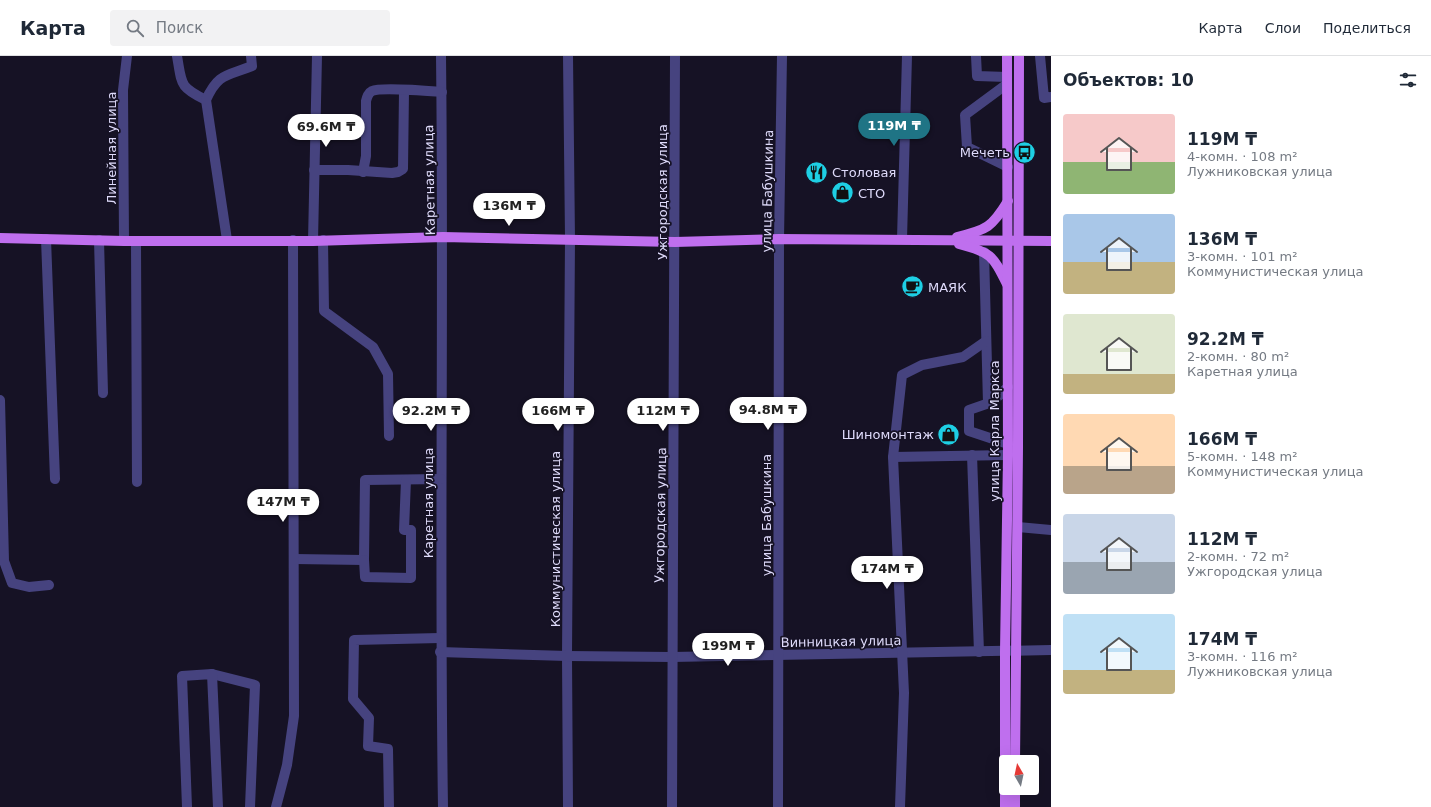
<!DOCTYPE html>
<html lang="ru">
<meta charset="utf-8">
<style>
:root{--surface:#fff;--page:#f2f2f3;--text:#1f2937;--muted:#747a83;--line:#e0e1e3;--accent:#1f7485}
body{margin:0;font-family:"DejaVu Sans",sans-serif;background:var(--page);color:var(--text);height:100vh;display:flex;flex-direction:column;font-size:15px;white-space:nowrap}
*{box-sizing:border-box;margin:0}
p{font-size:13px;color:var(--muted)}
.icon{flex:none;width:22px;height:22px;fill:none;stroke:currentColor;stroke-width:2;stroke-linecap:round;stroke-linejoin:round}
.map{position:relative;flex:1;overflow:hidden}
.details{display:flex;flex-direction:column;background:var(--surface);width:380px}
.details>*{flex:none}
.needle{width:26px;rotate:351deg}
.buttons{position:absolute;left:999px;top:699px;display:grid;gap:8px}
.buttons a{display:grid;place-items:center;width:40px;height:40px;border-radius:4px;background:var(--surface);box-shadow:0 4px 16px #0002;font-size:20px}
.price{position:absolute;translate:-50% -34px;padding:0 9px;border-radius:14px;background:#fff;color:#222;font-size:13px;line-height:26px;filter:drop-shadow(0 1px 2px #0008)}
.price::after{content:'';position:absolute;left:50%;top:24px;width:12px;height:9px;margin-left:-6px;background:inherit;clip-path:polygon(0 0,100% 0,50% 100%)}
.price.selected{background:var(--accent);color:#fff}
ul{padding:0;list-style:none}
li{display:flex;align-items:center;gap:12px;height:100px;padding:0 12px}
li span{display:grid;place-items:center;flex:none;width:112px;height:80px;border-radius:4px;color:#555}
li>.icon{margin-inline-start:auto}
span .icon{width:48px;height:48px;fill:#fffc;stroke-width:1}
li b{font-size:17px}
h2{display:flex;justify-content:space-between;align-items:center;height:48px;padding:0 12px;font-size:17px}
header{display:flex;align-items:center;gap:24px;box-sizing:border-box;height:56px;padding:0 20px;background:var(--surface);border-bottom:1px solid var(--line)}
header strong{font-size:19px}
nav{display:flex;gap:22px;margin-inline-start:auto;font-size:14px}
.search{width:280px;height:36px;background:var(--page);display:flex;align-items:center;gap:10px;box-sizing:border-box;padding:0 14px;border-radius:4px;color:var(--muted);font-size:15px}
main{display:flex;flex:1;min-height:0}
.map>svg:first-child{display:block}
.lines{fill:none;stroke-linecap:round;stroke-linejoin:round}
.minor{stroke:#46437f;stroke-width:10}
.major{stroke:#bf6fee;stroke-width:10}
.labels{text-anchor:middle;stroke-width:3.5;stroke-linejoin:round;paint-order:stroke}
.street-label{font-size:13px;fill:#dfdbfb;stroke:#161225}
.poi-label{font-size:13px;fill:#dfdbfb;stroke:#161225;text-anchor:start}
</style>
<header>
<strong>Карта</strong>
<div class="search"><svg class="icon" aria-label="search" viewBox="0 0 24 24"><circle cx="10" cy="10" r="6"/><path d="M15 15l6 6"/></svg>Поиск</div>
<nav><a>Карта</a><a>Слои</a><a>Поделиться</a></nav>
</header>
<main>
<div class="map">
<svg width="1051" height="751" viewBox="0 0 1051 751">
<rect width="100%" height="100%" fill="#161225"/>
<g class="lines">
<g class="minor">
<path d="M177,0c5,28 2,31 29,44"/>
<path d="M441,0c3,250 -2,501 2,751"/>
<path d="M568,0l2,183 -3,417 1,151"/>
<path d="M976,0l1,20 30,1"/>
<path d="M1040,0l4,42 7,-1"/>
<path d="M1007,28l-42,31 2,32 41,20"/>
<path d="M314,114h34l44,3 6,-1 5,-3 1,-78"/>
<path d="M363,116l3,-16v-55c1,-4 2,-8 6,-10 9,-4 57,0 70,1"/>
<path d="M46,183l9,240"/>
<path d="M902,183l5,-183"/>
<path d="M99,184l4,153"/>
<path d="M227,184l-21,-140c12,-27 21,-24 46,-34l-1,-10"/>
<path d="M323,184l1,71 49,36 15,27 1,62"/>
<path d="M124,185l-1,-151 4,-34"/>
<path d="M136,185l1,241"/>
<path d="M313,185l4,-185"/>
<path d="M984,196l4,151"/>
<path d="M1008,331l-16,15 -23,8v21l39,13"/>
<path d="M0,344l4,161 8,22 17,4 20,-2"/>
<path d="M972,399l7,197"/>
<path d="M893,401l115,-2"/>
<path d="M1018,471l33,3"/>
<path d="M294,503l70,1 1,-80 76,-1"/>
<path d="M364,504l1,17 46,1v-48h-7l2,-50"/>
<path d="M440,596l127,4 105,1 379,-7"/>
<path d="M212,618l43,11 -5,122"/>
<path d="M187,751l-5,-131 30,-2 6,133"/>
<path d="M276,751l11,-42 7,-49 -1,-476"/>
<path d="M389,751l-1,-58 -20,-3 1,-28 -16,-19 1,-59 86,-2"/>
<path d="M672,751c-1,-250 4,-501 3,-751"/>
<path d="M778,751l1,-568 3,-183"/>
<path d="M900,751l4,-114 -11,-236 9,-82 20,-10 41,-8 23,-16"/>
</g>
<g class="major">
<path d="M957,181c30,-7 35,-10 51,-36"/>
<path d="M0,182l124,3h189l130,-4 232,5 104,-3 272,2"/>
<path d="M959,188c32,9 33,10 48,40"/>
<path d="M1015,706l3,-314 1,-392"/>
<path d="M1005,751v-156l3,-196 -1,-399"/>
<path d="M1015,751v-19"/>
</g>
</g>
<defs>
<symbol id="bus-disc" viewBox="-11 -11 22 22"><circle r="9.5" fill="#1ecfe4" stroke="#161225"/><path d="M-5-6H5V4H4V6H2V4H-2V6H-4V4H-5ZM-3.5-4V0h7V-4ZM-3.5 1.2v1.5H-2V1.2ZM2 1.2v1.5H3.5V1.2Z" fill="#111"/></symbol>
<symbol id="restaurant-disc" viewBox="-11 -11 22 22"><circle r="9.5" fill="#1ecfe4" stroke="#161225"/><path d="M-5-6h1v4h1v-4h1v4h1v-4h1v5L-1.5 .5V6h-2V.5L-5-1ZM5-6V6H3V1.5H1.5Q1.5-4 5-6Z" fill="#111"/></symbol>
<symbol id="shop-disc" viewBox="-11 -11 22 22"><circle r="9.5" fill="#1ecfe4" stroke="#161225"/><path d="M-5-2.5h2.3a2.7 3.5 0 0 1 5.4 0H5L5.5 6h-11ZM-1.5-2.5h3a1.5 2.3 0 0 0-3 0Z" fill="#111"/></symbol>
<symbol id="cafe-disc" viewBox="-11 -11 22 22"><circle r="9.5" fill="#1ecfe4" stroke="#161225"/><path d="M-5.5-4.5H6V0H3Q3 3.5 0 3.5H-2.5Q-5.5 3.5-5.5 0ZM3-3.2v2h1.7v-2ZM-6 4.5H4V6H-6Z" fill="#111"/></symbol>
</defs>
<g fill-rule="evenodd">
<use href="#bus-disc" x="1012" y="84" width="25" height="25"/>
<use href="#restaurant-disc" x="804" y="104" width="25" height="25"/>
<use href="#shop-disc" x="830" y="124" width="25" height="25"/>
<use href="#cafe-disc" x="900" y="218" width="25" height="25"/>
<use href="#shop-disc" x="936" y="366" width="25" height="25"/>
</g>
<g class="labels">
<g class="street-label">
<text transform="translate(111 92) rotate(-90)" y="5">Линейная улица</text>
<text transform="translate(429 124) rotate(-91)" y="5">Каретная улица</text>
<text transform="translate(767 135) rotate(-89)" y="5">улица Бабушкина</text>
<text transform="translate(662 136) rotate(-90)" y="5">Ужгородская улица</text>
<text transform="translate(994 375) rotate(-90)" y="5">улица Карла Маркса</text>
<text transform="translate(428 447) rotate(-90)" y="5">Каретная улица</text>
<text transform="translate(660 459) rotate(-89)" y="5">Ужгородская улица</text>
<text transform="translate(766 459) rotate(-90)" y="5">улица Бабушкина</text>
<text transform="translate(555 483) rotate(-90)" y="5">Коммунистическая улица</text>
<text transform="translate(841 585) rotate(-1)" y="5">Винницкая улица</text>
</g>
<g class="poi-label">
<text x="1010" y="101" text-anchor="end">Мечеть</text>
<text x="832" y="121">Столовая</text>
<text x="858" y="142">СТО</text>
<text x="928" y="236">МАЯК</text>
<text x="934" y="383" text-anchor="end">Шиномонтаж</text>
</g>
</g>
</svg>
<div class="buttons">
<a><svg class="needle" viewBox="-14 -14 28 28"><path d="M0-13l5 13h-10z" fill="#e53935"/><path d="M0 13l5-13h-10z" fill="#747a83"/></svg></a>
</div>
<b class="price selected" style="left:894px;top:91px">119M ₸</b>
<b class="price" style="left:326px;top:92px">69.6M ₸</b>
<b class="price" style="left:509px;top:171px">136M ₸</b>
<b class="price" style="left:768px;top:375px">94.8M ₸</b>
<b class="price" style="left:431px;top:376px">92.2M ₸</b>
<b class="price" style="left:558px;top:376px">166M ₸</b>
<b class="price" style="left:663px;top:376px">112M ₸</b>
<b class="price" style="left:283px;top:467px">147M ₸</b>
<b class="price" style="left:887px;top:534px">174M ₸</b>
<b class="price" style="left:728px;top:611px">199M ₸</b>
</div>
<section class="details">
<h2>Объектов: 10<svg class="icon" aria-label="filters" viewBox="0 0 24 24"><path d="M4 7h16M4 17h16"/><circle cx="9" cy="7" r="2"/><circle cx="15" cy="17" r="2"/></svg></h2>
<ul>
<li><span style="background:linear-gradient(#f6c9c9 60%,#8fb573 0)"><svg class="icon" aria-label="home" viewBox="0 0 24 24"><path d="M3 11l9-7 9 7M6 9v11h12V9"/></svg></span><div><b>119M ₸</b><p>4-комн. · 108 m²</p><p>Лужниковская улица</p></div></li>
<li><span style="background:linear-gradient(#a9c7e8 60%,#c2b280 0)"><svg class="icon" aria-label="home" viewBox="0 0 24 24"><path d="M3 11l9-7 9 7M6 9v11h12V9"/></svg></span><div><b>136M ₸</b><p>3-комн. · 101 m²</p><p>Коммунистическая улица</p></div></li>
<li><span style="background:linear-gradient(#dfe7d0 75%,#c2b280 0)"><svg class="icon" aria-label="home" viewBox="0 0 24 24"><path d="M3 11l9-7 9 7M6 9v11h12V9"/></svg></span><div><b>92.2M ₸</b><p>2-комн. · 80 m²</p><p>Каретная улица</p></div></li>
<li><span style="background:linear-gradient(#ffd9b3 65%,#b9a48a 0)"><svg class="icon" aria-label="home" viewBox="0 0 24 24"><path d="M3 11l9-7 9 7M6 9v11h12V9"/></svg></span><div><b>166M ₸</b><p>5-комн. · 148 m²</p><p>Коммунистическая улица</p></div></li>
<li><span style="background:linear-gradient(#c9d6e8 60%,#9aa5b1 0)"><svg class="icon" aria-label="home" viewBox="0 0 24 24"><path d="M3 11l9-7 9 7M6 9v11h12V9"/></svg></span><div><b>112M ₸</b><p>2-комн. · 72 m²</p><p>Ужгородская улица</p></div></li>
<li><span style="background:linear-gradient(#bfe0f5 70%,#c2b280 0)"><svg class="icon" aria-label="home" viewBox="0 0 24 24"><path d="M3 11l9-7 9 7M6 9v11h12V9"/></svg></span><div><b>174M ₸</b><p>3-комн. · 116 m²</p><p>Лужниковская улица</p></div></li>
</ul>
</section>
</main>
